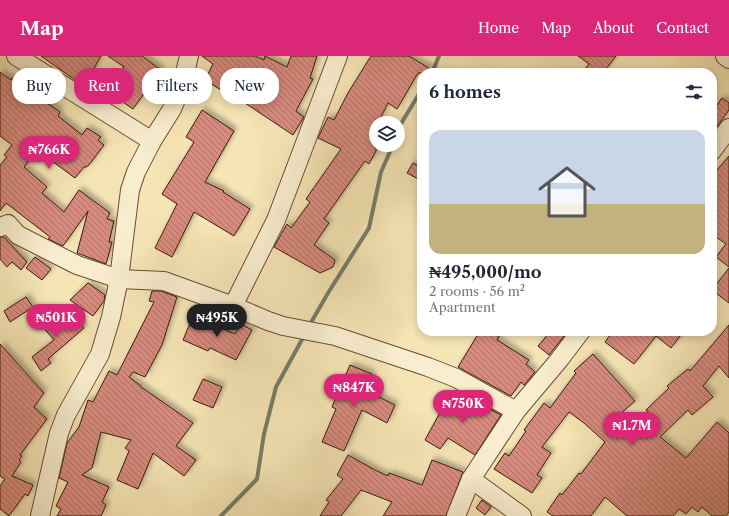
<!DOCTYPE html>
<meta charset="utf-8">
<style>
:root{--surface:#fff;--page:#f6f6f7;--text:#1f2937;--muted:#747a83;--line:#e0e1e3;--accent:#db2777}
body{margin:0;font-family:"Libre Caslon Text",serif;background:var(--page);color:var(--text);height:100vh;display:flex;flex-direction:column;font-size:15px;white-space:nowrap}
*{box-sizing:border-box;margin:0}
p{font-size:13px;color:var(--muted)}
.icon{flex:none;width:22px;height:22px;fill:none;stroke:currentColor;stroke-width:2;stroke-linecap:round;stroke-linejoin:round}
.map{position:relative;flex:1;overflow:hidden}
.side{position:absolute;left:417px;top:12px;width:300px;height:268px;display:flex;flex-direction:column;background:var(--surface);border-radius:16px;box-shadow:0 2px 10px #0003}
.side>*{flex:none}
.hud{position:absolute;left:12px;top:12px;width:345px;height:36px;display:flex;gap:8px}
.fabs{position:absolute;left:369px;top:60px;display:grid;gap:8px}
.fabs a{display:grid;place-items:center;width:36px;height:36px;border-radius:50%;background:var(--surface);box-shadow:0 2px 10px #0003;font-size:20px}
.price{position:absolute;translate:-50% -34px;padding:0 9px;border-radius:14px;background:var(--accent);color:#fff;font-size:13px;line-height:26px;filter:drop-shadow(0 1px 2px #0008)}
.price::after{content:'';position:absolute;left:50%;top:24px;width:12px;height:9px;margin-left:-6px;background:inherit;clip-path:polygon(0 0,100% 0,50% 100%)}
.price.selected{background:#222;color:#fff}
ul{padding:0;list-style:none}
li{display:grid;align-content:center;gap:8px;height:212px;padding:0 12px}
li+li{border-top:1px solid var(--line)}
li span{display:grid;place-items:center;height:124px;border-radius:12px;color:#555}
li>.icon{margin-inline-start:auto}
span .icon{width:72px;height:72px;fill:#fffc;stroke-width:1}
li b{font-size:17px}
h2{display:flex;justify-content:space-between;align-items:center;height:48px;padding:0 12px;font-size:17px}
.tag{padding:0 14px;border-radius:16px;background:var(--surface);box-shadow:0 2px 10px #0003;font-size:14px;line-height:36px}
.tag.selected{background:var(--accent);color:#fff}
header{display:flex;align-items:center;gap:24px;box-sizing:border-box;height:56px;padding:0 20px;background:var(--accent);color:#fff}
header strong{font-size:19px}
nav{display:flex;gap:22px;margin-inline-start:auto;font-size:14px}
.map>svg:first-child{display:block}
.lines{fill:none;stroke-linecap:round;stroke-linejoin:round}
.stream{stroke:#757d6b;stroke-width:4}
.building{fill:url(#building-back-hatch);stroke:#3b1b09;filter:url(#shadow)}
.minor-casing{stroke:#6a4d34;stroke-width:20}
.minor{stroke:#f8edce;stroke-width:18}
</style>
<header>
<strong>Map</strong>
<nav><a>Home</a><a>Map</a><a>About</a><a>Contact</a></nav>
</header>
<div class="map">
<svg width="729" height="460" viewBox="0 0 729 460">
<defs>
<pattern id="building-back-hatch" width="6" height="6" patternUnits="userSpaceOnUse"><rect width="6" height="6" fill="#d78b7f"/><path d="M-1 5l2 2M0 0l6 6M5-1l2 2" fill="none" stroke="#b07166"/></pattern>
<filter id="shadow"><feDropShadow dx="3.5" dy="-3.5" stdDeviation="2" flood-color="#0004"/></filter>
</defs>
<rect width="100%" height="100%" fill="#f5e4b4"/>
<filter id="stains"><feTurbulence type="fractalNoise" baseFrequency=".005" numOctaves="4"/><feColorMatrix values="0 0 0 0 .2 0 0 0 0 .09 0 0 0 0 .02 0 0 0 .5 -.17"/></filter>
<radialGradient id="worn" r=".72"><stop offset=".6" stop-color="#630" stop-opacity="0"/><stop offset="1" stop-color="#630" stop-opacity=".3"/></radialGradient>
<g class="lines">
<g class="stream">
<path d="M432,17l7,-17"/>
<path d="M398,76l4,-10 20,-33"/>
<path d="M309,270l19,-33 41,-65 12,-56 12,-27"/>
<path d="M221,460l36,-37 7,-45 12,-47 29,-53"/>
</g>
</g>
<g class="building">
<path d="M41,0h60l-12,21 -7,8z"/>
<path d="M108,0h34l19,14 -28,39 -26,-18 17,-24z"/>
<path d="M202,0h53l9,4 1,-4 22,11 4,-11h26l-7,22 3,1 -17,32 8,6 -11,18 -48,-32 3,-4 -24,-14 -3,5 -16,-10 8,-16z"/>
<path d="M371,0h38l28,17h-19l-21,36 -9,-6 -10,20h-2v3l-6,12 6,3v10l-7,13 -4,-3 -41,58 5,4 -15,22 21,15 -2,7 -13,6 -46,-26 13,-23 4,4 19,-26 -4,-3 35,-50 -23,-11 10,-21 6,3 14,-27z"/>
<path d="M578,0h38l-13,17h-21l7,-9z"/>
<path d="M0,16l11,8 1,-2 48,34 -2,4 24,19 5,-7 14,9 -3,3 6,5 -15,20 -3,2h-2l-9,11 -38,-28 -13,17 23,20 -5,6 22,19 15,-22 31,23 -3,6 7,2 -5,21h3l-6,22 -29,-11 11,-42 -25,35 -15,-7 2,-2 -44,-34 -6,8v-46l7,-8 -3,-2 8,-10 -12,-9z"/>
<path d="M722,42l7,5v7l-17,23v-21z"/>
<path d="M202,54l32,21 -29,51 19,9 -1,1 27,17 -16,27 -40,-24 -22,45 -17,-9 22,-44 -15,-10 32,-52 -8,-5z"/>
<path d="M729,100v111l-13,-10 10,-13 -14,-10v-58z"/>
<path d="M413,107l9,5v13l-15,-8z"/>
<path d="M0,181h4l23,25 -6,8 -9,-8 -5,5 -7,-8z"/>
<path d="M35,201l16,12 -9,11 -16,-12z"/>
<path d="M729,212v35l-17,-13z"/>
<path d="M88,227l17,12 -1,6 -11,15 -23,-16z"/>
<path d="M152,235h9l16,6 -15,48 -17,32 -12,-5 -4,5 12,9v1l52,36 -17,23 20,14 -12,16 -31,-23 -15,36 -21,-9 12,-29 -4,-3 6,-8 -30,-8 -9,36 -10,7 27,12 -7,15 4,3 -5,11h-44l4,-7 -5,-3 12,-24 -9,-4 8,-35 12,-16 9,-27 5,2 16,-31 8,4 37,-73 -5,-1z"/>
<path d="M26,241l7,10 -23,15 -6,-11z"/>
<path d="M57,255l14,15 7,-5 6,7 -36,31 3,4 -10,8 -9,-14 22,-17 -13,-15z"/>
<path d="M193,260l42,18 6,-10 11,6 -16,30 -26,-12 -2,3 -25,-11z"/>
<path d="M729,269v53l-10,-12 -16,20 10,11 -21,18 -4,-5 -28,27 26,21 31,-36 12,11v79l-3,4h-14l-10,-9 -4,5 -6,-5 -6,7 -7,-5 -6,7h-46l-22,-19 -14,19h-38l-6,-4 13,-19 2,2 17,-22 2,1 24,-32 -21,-19 -15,-11 -27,35 9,6 -14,22 5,3 -10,15 -38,-24 11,-16 4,3 17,-25 -2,-1 20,-27 6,5 26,-35 -2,-2 19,-17 42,47 -16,14 19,19 14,-17 -6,-7 23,-22 -2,-2 21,-17 2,2z"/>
<path d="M480,275h22l-5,9 32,20 -3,4 9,8 -11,13 -3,-3 -10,14 -53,-29z"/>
<path d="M551,275h17l-19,24 -11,-9z"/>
<path d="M613,275h71l-13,17 -15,-12 -22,28 -29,-22z"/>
<path d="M0,288l44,49 -10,14 13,12 -27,36 2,1 -3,4 2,2 -9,14 21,9 -5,11 -3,-2 -16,22 -9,-7v-23l5,-7 -5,-3z"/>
<path d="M350,309l22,9 -7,16 30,15 -8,18 -25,-13 -18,41 -22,-9 14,-33 -4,-2z"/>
<path d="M203,323l19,8 -9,21 -20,-8z"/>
<path d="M463,338l38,21 -26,40 -27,-17 -8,11 -15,-9 23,-42 10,5z"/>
<path d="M348,399l27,15 13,6 1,-3 33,12 10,-25 31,12 -17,44h-63l9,-14 -31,-12 -20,26h-21l9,-14 -3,-2 17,-21 -6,-4z"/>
<path d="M482,444l9,7 -6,8 -9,-7z"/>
</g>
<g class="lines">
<defs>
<g id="minor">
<path d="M16,0l136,85"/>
<path d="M725,0l4,3"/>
<path d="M712,95l17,-23"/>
<path d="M0,171l8,-3 10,11 59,30 42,14 45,2 69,25 35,15 15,5 52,10 93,31 28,11 60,33"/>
<path d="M233,250l43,-86 62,-164"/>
<path d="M471,423l51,37"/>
<path d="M40,460l19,-83 7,-18 34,-61 11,-37 8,-38 11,-89 6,-18 16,-31 20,-32 10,-24 7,-29"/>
<path d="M456,460l15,-37 45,-68 43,-51 22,-29"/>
</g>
</defs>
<use href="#minor" class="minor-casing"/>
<use href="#minor" class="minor"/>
</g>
<rect width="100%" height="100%" filter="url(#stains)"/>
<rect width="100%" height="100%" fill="url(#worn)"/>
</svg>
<div class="fabs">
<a><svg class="icon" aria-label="layers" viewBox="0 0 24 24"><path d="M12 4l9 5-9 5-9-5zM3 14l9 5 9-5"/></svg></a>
</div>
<b class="price" style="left:49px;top:114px">₦766K</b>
<b class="price" style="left:56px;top:282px">₦501K</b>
<b class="price selected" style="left:217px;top:282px">₦495K</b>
<b class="price" style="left:354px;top:352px">₦847K</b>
<b class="price" style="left:463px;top:368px">₦750K</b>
<b class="price" style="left:632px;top:390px">₦1.7M</b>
<div class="hud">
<a class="tag">Buy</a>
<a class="tag selected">Rent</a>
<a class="tag">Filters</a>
<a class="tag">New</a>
</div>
<section class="side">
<h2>6 homes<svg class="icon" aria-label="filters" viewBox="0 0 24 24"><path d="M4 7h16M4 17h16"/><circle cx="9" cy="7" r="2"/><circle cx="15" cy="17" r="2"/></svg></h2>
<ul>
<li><span style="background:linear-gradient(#c9d6e8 60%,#c2b280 0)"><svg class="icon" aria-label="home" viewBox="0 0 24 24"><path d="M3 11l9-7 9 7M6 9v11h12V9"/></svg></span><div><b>₦495,000/mo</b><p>2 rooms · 56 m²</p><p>Apartment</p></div></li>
</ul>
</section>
</div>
